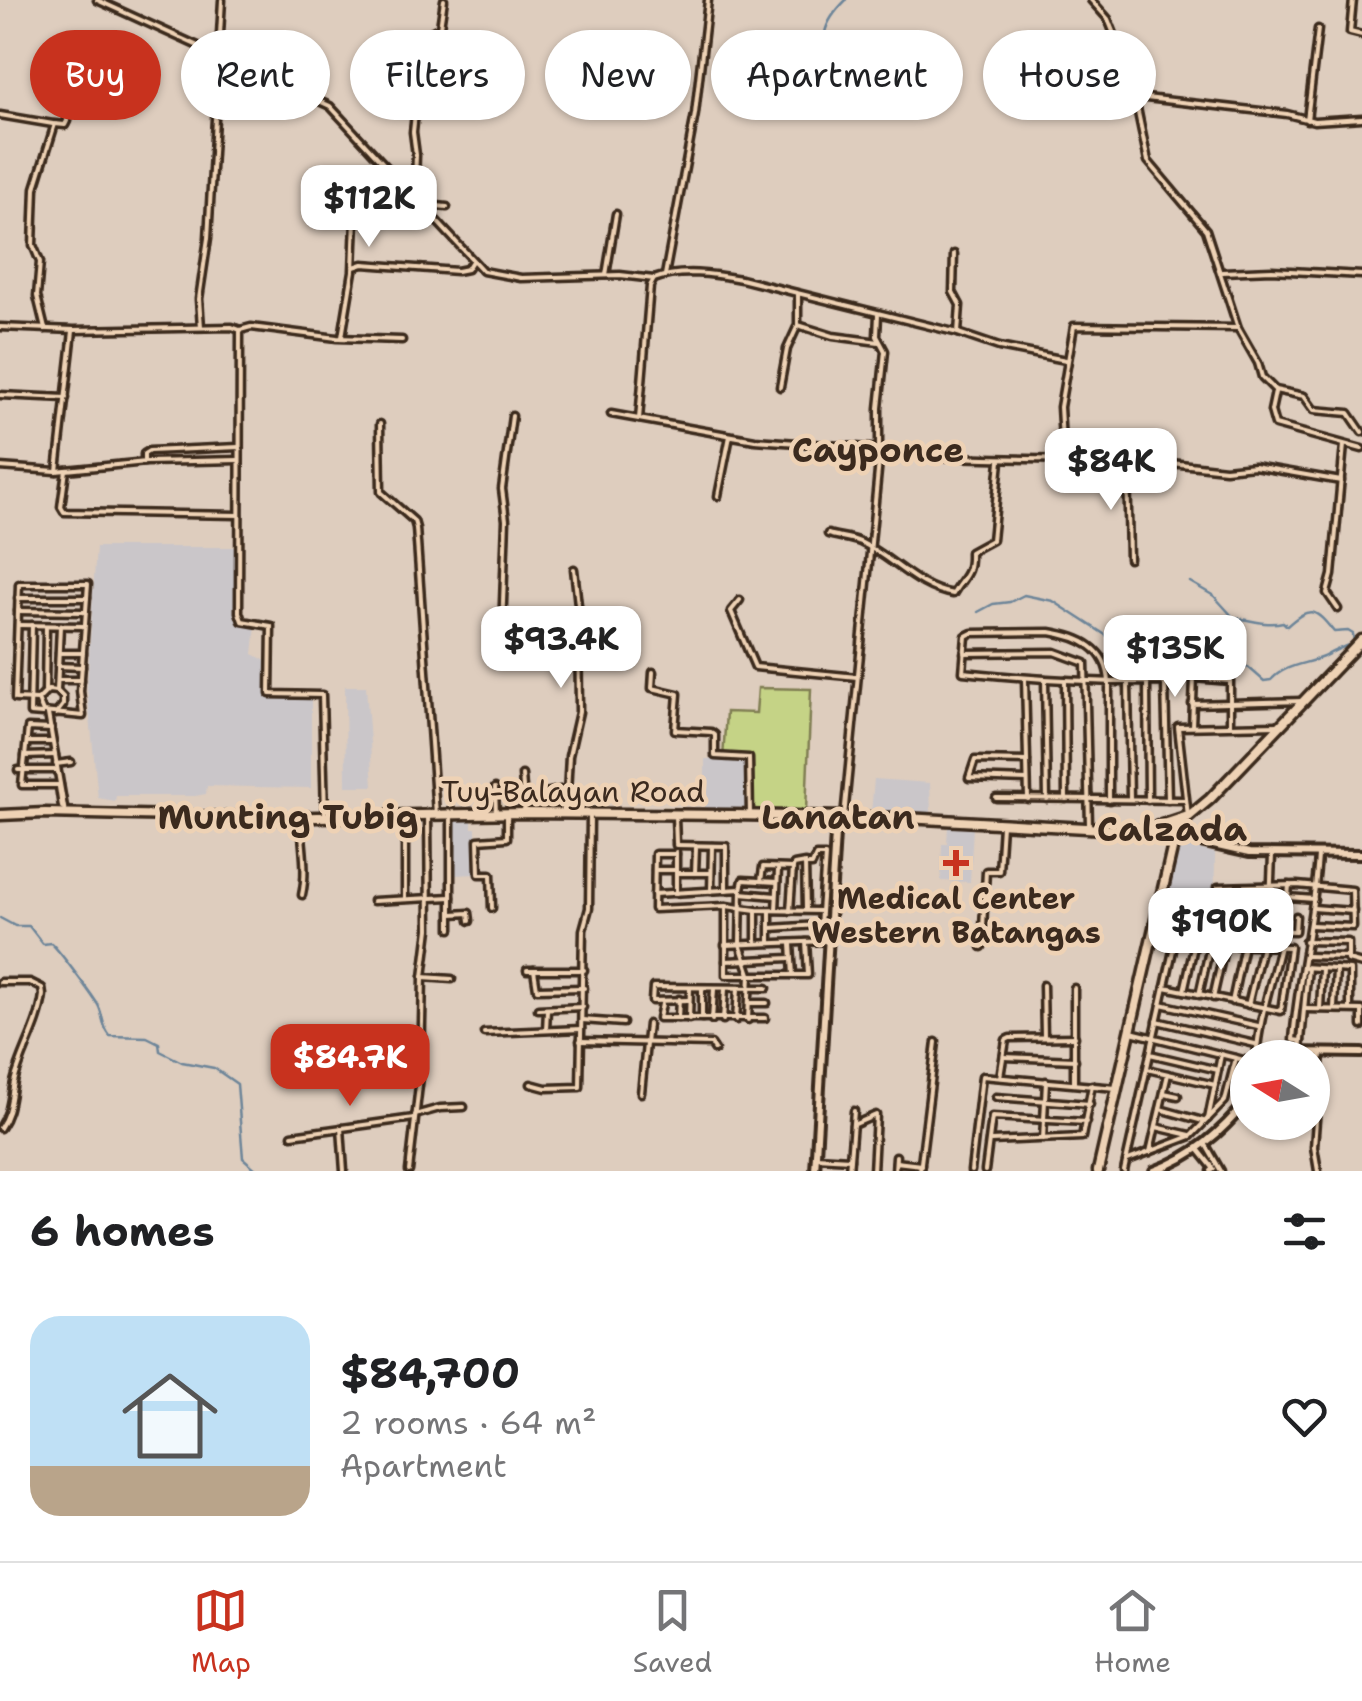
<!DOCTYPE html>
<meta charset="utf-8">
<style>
:root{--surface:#fff;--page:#f6f6f6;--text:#202124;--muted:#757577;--line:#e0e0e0;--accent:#c8321e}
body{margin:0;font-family:"Shantell Sans",sans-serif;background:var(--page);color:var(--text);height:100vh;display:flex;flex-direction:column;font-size:38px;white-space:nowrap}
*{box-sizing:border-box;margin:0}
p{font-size:32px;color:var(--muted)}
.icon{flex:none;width:55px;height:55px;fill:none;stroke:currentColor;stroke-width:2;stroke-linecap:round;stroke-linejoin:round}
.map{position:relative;height:1171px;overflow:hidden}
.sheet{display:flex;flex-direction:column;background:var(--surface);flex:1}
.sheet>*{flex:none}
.banner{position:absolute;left:30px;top:30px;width:1302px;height:90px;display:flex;gap:20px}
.needle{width:65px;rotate:281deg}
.fabs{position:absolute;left:1230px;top:1040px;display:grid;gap:20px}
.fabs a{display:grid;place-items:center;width:100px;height:100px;border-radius:50%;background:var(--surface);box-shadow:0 2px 8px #0004;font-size:50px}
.price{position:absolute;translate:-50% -85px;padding:0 22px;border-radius:20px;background:#fff;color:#222;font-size:32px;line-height:65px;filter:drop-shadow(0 2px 5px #0008)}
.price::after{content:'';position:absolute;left:50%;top:60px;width:30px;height:22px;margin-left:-15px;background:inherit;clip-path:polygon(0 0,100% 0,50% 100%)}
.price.current{background:var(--accent);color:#fff}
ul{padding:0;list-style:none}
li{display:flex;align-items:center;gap:30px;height:250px;padding:0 30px}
li span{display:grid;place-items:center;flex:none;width:280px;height:200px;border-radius:30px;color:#555}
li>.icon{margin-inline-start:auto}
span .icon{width:120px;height:120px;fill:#fffc;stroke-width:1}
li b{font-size:42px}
h2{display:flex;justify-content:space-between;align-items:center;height:120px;padding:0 30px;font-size:42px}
.tag{padding:0 35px;border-radius:45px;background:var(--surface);box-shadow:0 2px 8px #0004;font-size:35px;line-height:90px}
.tag.current{background:var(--accent);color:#fff}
.menu{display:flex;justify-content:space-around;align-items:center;height:140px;border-top:2px solid var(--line);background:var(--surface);font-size:28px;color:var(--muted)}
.menu a{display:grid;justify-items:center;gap:5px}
.menu .current{color:var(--accent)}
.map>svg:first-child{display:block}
.built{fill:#cac6c9}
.green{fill:#c5d386;stroke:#807e52;stroke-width:2.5}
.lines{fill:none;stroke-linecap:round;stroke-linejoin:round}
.stream{stroke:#6d8599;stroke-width:2.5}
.street-casing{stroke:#3b2a1e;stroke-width:11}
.secondary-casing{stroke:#3b2a1e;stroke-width:14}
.primary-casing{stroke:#3b2a1e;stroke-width:15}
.street{stroke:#eed2b5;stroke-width:4}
.secondary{stroke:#eed2b5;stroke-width:6}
.primary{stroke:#eed2b5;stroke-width:8}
.poi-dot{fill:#c8321e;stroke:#eed2b5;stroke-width:4}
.labels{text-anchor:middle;stroke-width:9;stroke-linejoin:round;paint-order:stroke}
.street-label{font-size:30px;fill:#3b2a1e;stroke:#eed2b5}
.poi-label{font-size:30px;font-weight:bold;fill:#3b2a1e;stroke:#eed2b5}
.quarter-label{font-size:35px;font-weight:bold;fill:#3b2a1e;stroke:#eed2b5}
</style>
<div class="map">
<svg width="1362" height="1171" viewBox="0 0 1362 1171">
<rect width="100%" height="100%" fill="#decdbe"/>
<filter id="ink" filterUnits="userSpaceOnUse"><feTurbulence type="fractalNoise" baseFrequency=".01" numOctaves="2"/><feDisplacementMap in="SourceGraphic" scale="20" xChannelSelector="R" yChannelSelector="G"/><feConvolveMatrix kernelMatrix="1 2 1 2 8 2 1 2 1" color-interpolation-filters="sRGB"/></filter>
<g filter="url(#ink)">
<g class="built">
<path d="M96,547h141v65l5,11 14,3 -3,28 13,7 -1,34 46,4v89l-104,-2 -1,8 -11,2h-79l-1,5 -17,-3 -11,-110z"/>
<path d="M345,686h21l7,100h-27z"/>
<path d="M705,759h43v54l-43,-1z"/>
<path d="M874,779l56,4 1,32 -60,-2z"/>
<path d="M472,819v9h4l1,46 -24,1 -2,-55z"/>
<path d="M948,825l25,2 -3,55 -29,-1 1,-37h5z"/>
<path d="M1177,844l38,9 -1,83 -55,-9z"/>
</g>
<path class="green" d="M758,688l53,1 -5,122 -58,-1v-51h-25l3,-47 30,1z"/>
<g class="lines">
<g class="stream">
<path d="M755,109c43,11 67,16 71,-37 0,-8 2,-16 2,-24 -1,-5 -4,-11 -3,-15 2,-12 13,-25 21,-33"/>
<path d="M1190,582l24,14 19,21c17,3 34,9 50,5l4,4c24,-22 29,-16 47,6l14,-1 5,3 1,9"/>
<path d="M978,612l15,-8 17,-2 14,-7 29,6 68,44 31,-2 28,7 10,-3 15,9h8l15,18 20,-7 16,14 7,-1c15,-16 33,-15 52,-23 11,-6 18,-10 29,-13"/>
<path d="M0,918l15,8h14l14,18 8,-1c7,6 42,53 47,62 6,11 3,20 12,31l37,1 12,6 1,8 22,11 32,6 23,16 6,74 15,13"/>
</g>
<defs>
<g id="street">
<path d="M97,0l233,106 153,165 38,7 99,-3 34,4"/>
<path d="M1091,0l17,19 22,55 18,87 58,69 32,98 20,35 4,14 13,13 29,6 10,14 35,3 13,19"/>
<path d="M1353,0l-3,32 12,3"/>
<path d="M1137,97l150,17 27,7 48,-3"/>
<path d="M0,115l53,9"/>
<path d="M1307,120l11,-91"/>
<path d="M414,205l2,-50 -3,-23 9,-84 3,-13 15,-8 4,-27"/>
<path d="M954,254l-1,38 7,13 -2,28"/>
<path d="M354,267l9,-3 94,7 10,-2 5,-8"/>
<path d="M1222,272l50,-2 90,5"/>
<path d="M606,275l10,-61"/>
<path d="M665,275l30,-161 13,-114"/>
<path d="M798,295v30"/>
<path d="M0,327l74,3 158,-3 8,3 -1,282 3,9 29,5 -1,68 52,1 3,121"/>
<path d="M201,327l-2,-28 9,-61 14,-238"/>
<path d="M45,329l-8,-33 3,-34 -7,-17 2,-57 20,-64 10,1 2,-4 6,-67"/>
<path d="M240,330l11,-3 86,11 65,2"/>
<path d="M342,337l11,-66 2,-52 36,-3 25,-12 31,3"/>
<path d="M780,387l7,-38 11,-24 35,11 46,6"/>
<path d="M1275,392l-4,19 4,14 87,24"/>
<path d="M0,395l66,3"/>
<path d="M611,414l144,26 129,9 58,8 220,5 63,7 29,-3 87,15"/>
<path d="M512,416l-10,73 4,31 -4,110 12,5 63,2"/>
<path d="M639,419l11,-133 4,-7c26,-10 60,-5 87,0l217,54 41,14 67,13"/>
<path d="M380,424l1,68 33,29 2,7 20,286"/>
<path d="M1063,459l-3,-52 14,-81 164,2"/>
<path d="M144,462v-8l5,-3 90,-4"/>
<path d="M1127,462l2,97"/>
<path d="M0,467l56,4 90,-9 93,-2"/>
<path d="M66,470l-5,37 3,5 175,3"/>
<path d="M57,471l16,-140"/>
<path d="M718,496l12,-60"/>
<path d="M828,534c10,3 23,4 32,8 34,16 56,46 93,52 10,-18 18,-18 17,-42l22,-12 8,-79"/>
<path d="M18,598h69"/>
<path d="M740,600l-9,11 24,56 102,10"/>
<path d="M1338,609l-11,-16 5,-18 12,-130"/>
<path d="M18,611l66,1"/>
<path d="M18,625l66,1"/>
<path d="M32,625l-2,88 12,1"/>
<path d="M59,653h24"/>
<path d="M964,653l91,-1 30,11 4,162"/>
<path d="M58,666l24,1"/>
<path d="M653,672l-1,16 26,6 -3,36 36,2 4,3v21l34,2 1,58"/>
<path d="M1025,679l3,120"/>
<path d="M1045,679l2,120"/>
<path d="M58,680h23"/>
<path d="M1065,680l1,119"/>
<path d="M1128,682l2,116"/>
<path d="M1147,682l1,118"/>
<path d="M45,691l1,-65"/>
<path d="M57,691l3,-65"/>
<path d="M38,700l-23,-1 4,-115h69l-8,107 3,25 -40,-4 -5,-12 10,-10 9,1 6,6v8l-7,9"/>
<path d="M1192,704l110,-3"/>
<path d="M48,714l17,99"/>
<path d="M1192,726l2,-48 36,3v44"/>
<path d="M51,729l-23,-1 -6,57h38"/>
<path d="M27,742h25"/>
<path d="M25,756l30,-1"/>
<path d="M1027,761l-52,-1 -6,18 58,2"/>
<path d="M56,764l15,-2"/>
<path d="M18,770h39"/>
<path d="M522,775l3,38"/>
<path d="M59,787l3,20"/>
<path d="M495,788l1,25"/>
<path d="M545,793l21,-4"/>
<path d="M996,798l189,2"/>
<path d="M1109,800v-118c-2,-34 -28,-45 -59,-50l-78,1 -6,3 -3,36c66,7 132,11 199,10l3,2 3,116"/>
<path d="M566,812l3,-56 10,-44 -1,-107 -4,-36"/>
<path d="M451,814v115"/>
<path d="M301,816c0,27 7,52 1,79"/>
<path d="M1188,816l-10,-89 100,-2"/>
<path d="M405,817v80"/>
<path d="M675,817l1,26"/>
<path d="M844,817l35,-356v-53l6,-57 -8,-15 1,-22"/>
<path d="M676,845l50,1v44"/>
<path d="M676,852v41"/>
<path d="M676,854h-21l-1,55 72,-3 30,4 64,1"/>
<path d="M808,865h4l4,-9h9l-6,84"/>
<path d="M655,870h20"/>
<path d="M676,873h35"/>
<path d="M695,873l1,-25"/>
<path d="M761,881l2,-14 30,1"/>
<path d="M1289,885l-1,12 26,2"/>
<path d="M1218,887l79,-2 55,5 1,37 -42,-2"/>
<path d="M741,889l2,-9 34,2"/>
<path d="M711,891l1,-45"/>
<path d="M741,893l35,3"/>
<path d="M654,894l87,-5 -1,55 10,30 -2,46"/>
<path d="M373,901l78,-4"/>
<path d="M726,906v69h82l-2,-33"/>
<path d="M492,908l-1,-34h-12l-1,-34 29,-2v-24"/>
<path d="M1221,908h49"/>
<path d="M1224,908l-1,21 72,2 1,-15"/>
<path d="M1313,908l40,3"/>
<path d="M756,910v33"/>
<path d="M776,910l2,-40"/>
<path d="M790,911l3,-43 1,-3 11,-2 1,46"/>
<path d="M452,914l17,-1 1,8"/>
<path d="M771,928l48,-3"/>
<path d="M1269,930l3,-75"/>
<path d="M1155,933l60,12 75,2 -9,64 -116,-24"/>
<path d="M1305,941l43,1v18l14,4"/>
<path d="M770,942v-30"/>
<path d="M791,944l2,31"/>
<path d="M725,945l104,-4"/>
<path d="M982,947l4,-76h13l3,-46"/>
<path d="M1305,956l43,1"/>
<path d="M726,961l65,-3"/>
<path d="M1303,967l47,3v39"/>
<path d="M527,970h57"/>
<path d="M534,970l3,19 47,-1"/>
<path d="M423,977l29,2"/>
<path d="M0,982h30l12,6 1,7c-4,31 -21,56 -29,87 -4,18 -3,30 -14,46"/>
<path d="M1043,985l1,51"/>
<path d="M1074,988v95"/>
<path d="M1184,991l11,-49"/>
<path d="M1199,995l11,-49"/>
<path d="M1213,998l12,-53"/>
<path d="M689,1000l-37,1 1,-14 114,1"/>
<path d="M1232,1002l12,-57"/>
<path d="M750,1003h17"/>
<path d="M662,1004l-3,14h106"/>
<path d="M1161,1004l97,22"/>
<path d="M1248,1005l14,-58"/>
<path d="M1334,1008l2,-39"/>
<path d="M538,1009l45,-2"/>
<path d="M1305,1009l57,1v16"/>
<path d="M1320,1009l2,-40"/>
<path d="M678,1018l1,-19"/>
<path d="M702,1018v-30"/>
<path d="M689,1019l1,-31"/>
<path d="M582,1020l41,3"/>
<path d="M712,1020l2,-31"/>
<path d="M723,1020l2,-31"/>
<path d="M736,1020l2,-31"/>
<path d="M1157,1021l98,23"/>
<path d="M546,1030l1,-20"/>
<path d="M1131,1032l117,29"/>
<path d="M484,1033l97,-4"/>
<path d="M580,1041l131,3 4,6"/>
<path d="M1301,1041l-8,-1c5,-62 21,-122 25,-184"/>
<path d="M1300,1051l8,-83"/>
<path d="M1150,1054l68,16"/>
<path d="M1004,1057l71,3"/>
<path d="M1256,1058c3,-39 15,-74 24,-112"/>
<path d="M1147,1069l68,16"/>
<path d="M1000,1077l6,-37 4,-2 65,-1"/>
<path d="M531,1084l15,4 34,-1 3,-157 6,-22 1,-93"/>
<path d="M641,1093l7,-69"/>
<path d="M1164,1093l14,3"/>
<path d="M996,1097l94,7"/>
<path d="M1160,1109l43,12"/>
<path d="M415,1115l25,-7 24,-1"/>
<path d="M1208,1119l13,-64"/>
<path d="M853,1125l23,-10 -3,56"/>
<path d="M1156,1127l34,8"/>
<path d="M341,1128l3,43"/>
<path d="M292,1135l122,-17"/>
<path d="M1043,1139l3,-58"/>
<path d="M991,1141l91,-4 10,-52"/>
<path d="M1206,1145l15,26"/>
<path d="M1198,1149l16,20 -3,2"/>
<path d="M1150,1152l18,-78"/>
<path d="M816,1157l34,2"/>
<path d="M1128,1160l63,-24 34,-35 11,-43"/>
<path d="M896,1162l25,3"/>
<path d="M409,1171l12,-103 2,-91 6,-48 -1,-115"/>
<path d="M849,1171l5,-60"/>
<path d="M895,1171l1,-15"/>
<path d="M920,1171l16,-129"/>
<path d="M971,1171l11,-95 134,12"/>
<path d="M985,1171l7,-54 94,5"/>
<path d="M1124,1171l52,-234"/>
<path d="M1318,1171l-4,-24 7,-94"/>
</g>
<g id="secondary">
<path d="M1173,836l76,17 113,1"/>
<path d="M1284,1058l5,-6 73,1"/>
<path d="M815,1171l21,-354"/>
<path d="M1154,1171c40,-15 67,-38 94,-71"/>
</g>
<g id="primary">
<path d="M0,815l45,-2 223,5 257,-5 206,2 174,3 253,14 15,-2"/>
<path d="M1149,829l39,-13"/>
<path d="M1173,830l37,-31 152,-159"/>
<path d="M1098,1171l75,-326 -2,-22"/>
</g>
</defs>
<use href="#street" class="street-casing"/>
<use href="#secondary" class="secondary-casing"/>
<use href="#primary" class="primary-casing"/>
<use href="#street" class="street"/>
<use href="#secondary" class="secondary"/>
<use href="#primary" class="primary"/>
</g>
</g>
<path class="poi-dot" d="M951 848h10v10h10v10h-10v10h-10v-10h-10v-10h10z"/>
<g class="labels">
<g class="street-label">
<text x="573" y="802">Tuy-Balayan Road</text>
</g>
<g class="poi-label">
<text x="956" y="909">Medical Center<tspan x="956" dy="34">Western Batangas</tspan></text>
</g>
<g class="quarter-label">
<text x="878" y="462">Cayponce</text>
<text x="288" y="829">Munting Tubig</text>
<text x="838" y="829">Lanatan</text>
<text x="1172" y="841">Calzada</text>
</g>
</g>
</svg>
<div class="fabs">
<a><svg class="needle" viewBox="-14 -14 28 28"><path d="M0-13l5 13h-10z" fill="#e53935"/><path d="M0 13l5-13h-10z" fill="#757577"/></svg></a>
</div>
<b class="price" style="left:369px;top:250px">$112K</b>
<b class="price" style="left:1111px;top:513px">$84K</b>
<b class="price" style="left:561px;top:691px">$93.4K</b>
<b class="price" style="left:1175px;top:700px">$135K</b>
<b class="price" style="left:1221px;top:973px">$190K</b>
<b class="price current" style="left:350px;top:1109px">$84.7K</b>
<div class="banner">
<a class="tag current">Buy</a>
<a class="tag">Rent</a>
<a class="tag">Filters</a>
<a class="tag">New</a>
<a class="tag">Apartment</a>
<a class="tag">House</a>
</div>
</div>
<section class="sheet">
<h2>6 homes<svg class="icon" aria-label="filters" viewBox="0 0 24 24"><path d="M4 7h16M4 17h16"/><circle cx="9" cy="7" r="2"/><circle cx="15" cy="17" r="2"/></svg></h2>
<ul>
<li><span style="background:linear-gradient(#bfe0f5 75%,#b9a48a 0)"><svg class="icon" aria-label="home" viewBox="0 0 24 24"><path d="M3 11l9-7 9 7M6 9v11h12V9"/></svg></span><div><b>$84,700</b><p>2 rooms · 64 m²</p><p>Apartment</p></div><svg class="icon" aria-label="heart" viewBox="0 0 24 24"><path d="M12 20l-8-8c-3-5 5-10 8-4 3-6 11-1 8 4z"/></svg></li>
</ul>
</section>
<nav class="menu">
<a class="current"><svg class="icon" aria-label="map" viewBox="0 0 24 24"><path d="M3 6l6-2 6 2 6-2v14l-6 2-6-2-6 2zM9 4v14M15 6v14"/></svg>Map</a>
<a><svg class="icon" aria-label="saved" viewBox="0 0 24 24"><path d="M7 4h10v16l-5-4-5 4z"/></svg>Saved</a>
<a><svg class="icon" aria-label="home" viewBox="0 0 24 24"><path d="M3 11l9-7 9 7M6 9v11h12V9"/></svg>Home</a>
</nav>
